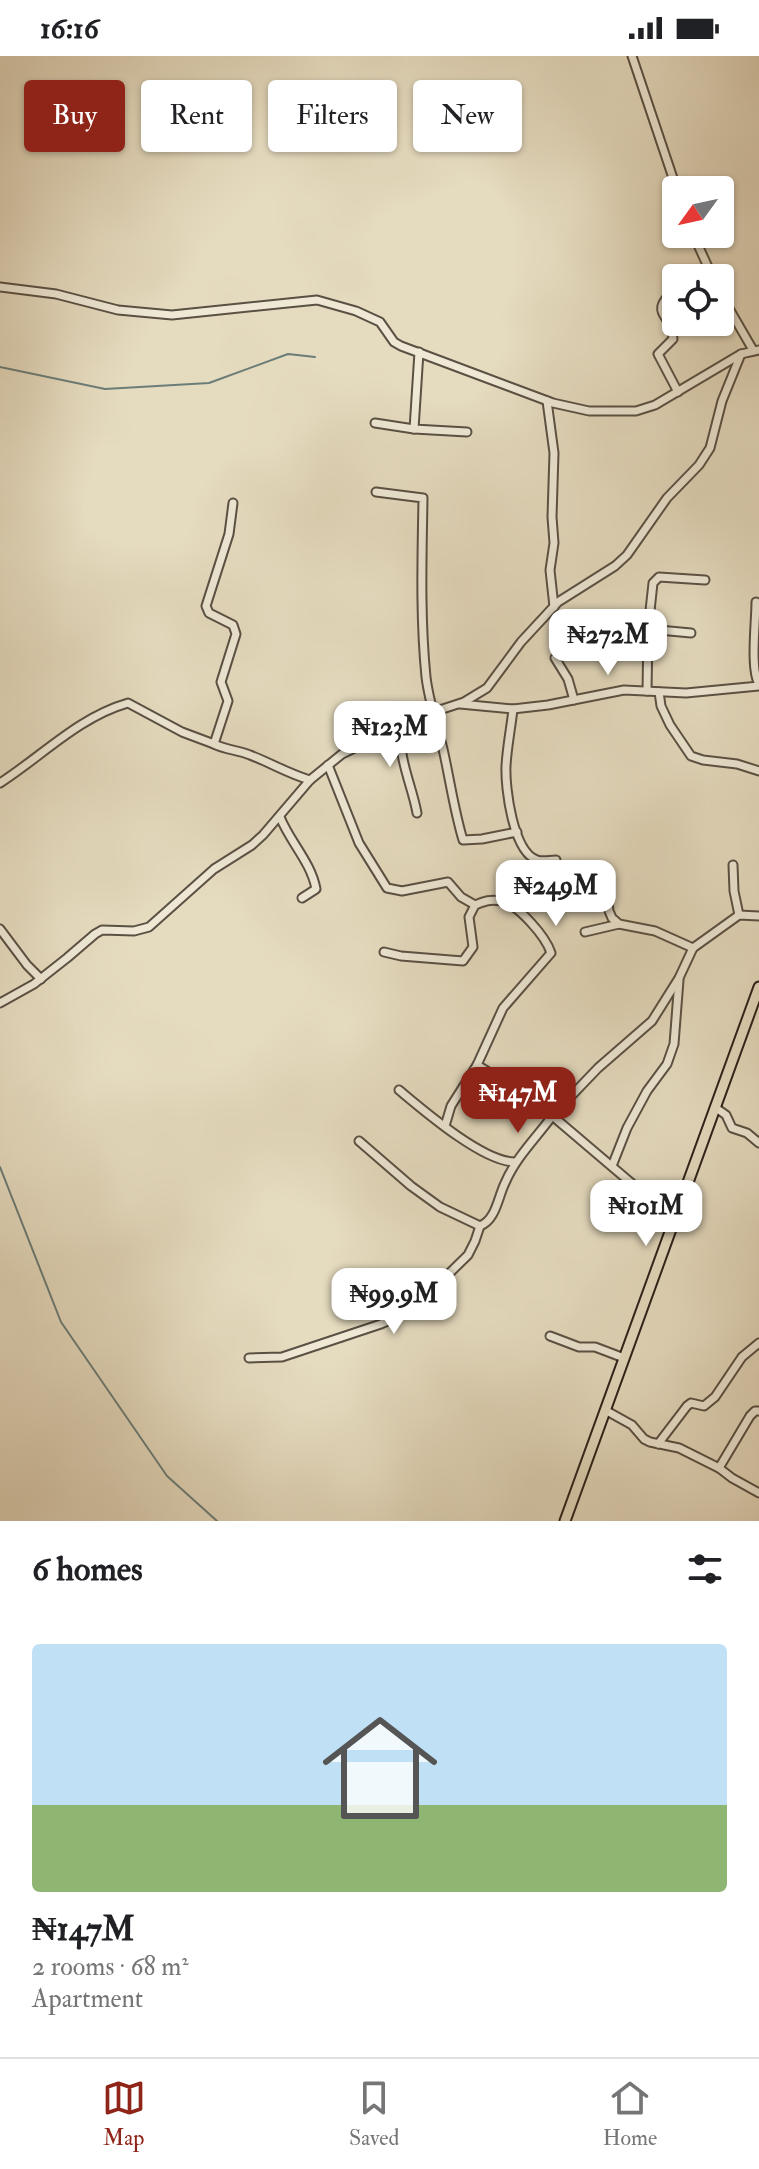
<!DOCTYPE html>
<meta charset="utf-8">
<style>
:root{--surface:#fff;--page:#f6f6f6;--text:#202124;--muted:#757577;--line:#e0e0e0;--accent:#8f2418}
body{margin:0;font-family:"IM FELL Double Pica",serif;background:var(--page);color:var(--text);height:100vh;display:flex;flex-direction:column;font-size:30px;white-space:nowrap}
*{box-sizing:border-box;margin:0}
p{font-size:26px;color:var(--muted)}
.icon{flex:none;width:44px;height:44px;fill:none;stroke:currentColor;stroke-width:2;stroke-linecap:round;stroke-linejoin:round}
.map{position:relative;height:1465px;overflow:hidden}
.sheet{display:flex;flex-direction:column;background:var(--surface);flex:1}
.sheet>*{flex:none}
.banner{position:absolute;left:24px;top:24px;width:712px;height:72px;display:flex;gap:16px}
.needle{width:52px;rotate:237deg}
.tools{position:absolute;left:662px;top:120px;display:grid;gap:16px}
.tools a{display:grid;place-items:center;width:72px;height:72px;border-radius:8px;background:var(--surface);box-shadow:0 2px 6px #0004;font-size:40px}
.price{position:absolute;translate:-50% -68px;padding:0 18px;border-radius:16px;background:#fff;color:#222;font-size:26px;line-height:52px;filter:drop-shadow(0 2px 4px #0008)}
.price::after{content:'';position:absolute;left:50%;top:48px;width:24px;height:18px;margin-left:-12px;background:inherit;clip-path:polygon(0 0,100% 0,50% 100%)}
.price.on{background:var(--accent);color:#fff}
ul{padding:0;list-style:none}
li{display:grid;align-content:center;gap:16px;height:424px;padding:0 32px}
li span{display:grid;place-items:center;height:248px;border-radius:8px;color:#555}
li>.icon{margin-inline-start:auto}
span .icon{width:144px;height:144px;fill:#fffc;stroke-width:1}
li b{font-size:34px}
h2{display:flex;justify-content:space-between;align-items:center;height:96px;padding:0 32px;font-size:34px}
.pill{padding:0 28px;border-radius:8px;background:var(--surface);box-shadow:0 2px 6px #0004;font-size:28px;line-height:72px}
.pill.on{background:var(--accent);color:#fff}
.status{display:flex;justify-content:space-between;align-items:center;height:56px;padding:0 40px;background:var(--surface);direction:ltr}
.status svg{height:22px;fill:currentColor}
.menu{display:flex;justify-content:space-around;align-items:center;height:112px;border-top:2px solid var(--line);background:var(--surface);font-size:22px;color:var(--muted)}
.menu a{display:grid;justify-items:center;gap:4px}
.menu .on{color:var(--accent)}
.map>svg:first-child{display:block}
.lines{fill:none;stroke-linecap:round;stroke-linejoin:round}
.stream{stroke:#6b7d78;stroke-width:2}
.minor-casing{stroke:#5a5044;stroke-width:11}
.major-casing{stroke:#2b211b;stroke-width:13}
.minor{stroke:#eee8d5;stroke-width:7}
.major{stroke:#e5dbbf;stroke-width:9}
</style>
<div class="status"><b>16:16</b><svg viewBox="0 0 49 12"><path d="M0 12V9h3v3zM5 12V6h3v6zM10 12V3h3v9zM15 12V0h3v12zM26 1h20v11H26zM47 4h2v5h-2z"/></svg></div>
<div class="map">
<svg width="759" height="1465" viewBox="0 0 759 1465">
<rect width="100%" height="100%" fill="#e5dbbf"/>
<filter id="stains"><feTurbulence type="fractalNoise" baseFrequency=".0025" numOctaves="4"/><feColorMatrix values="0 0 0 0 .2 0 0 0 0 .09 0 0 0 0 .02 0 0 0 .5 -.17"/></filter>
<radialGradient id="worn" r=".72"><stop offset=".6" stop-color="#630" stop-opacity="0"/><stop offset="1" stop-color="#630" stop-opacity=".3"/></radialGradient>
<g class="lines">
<g class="stream">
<path d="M0,311l105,22 104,-6 79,-29 27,3"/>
<path d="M0,1111l61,155 106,154 50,45"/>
</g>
<defs>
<g id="minor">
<path d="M632,0l45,134"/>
<path d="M693,178l20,44"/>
<path d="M0,231l56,7 62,16 54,5 145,-15 39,11 24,11 14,20 7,4 152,57 36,8h47l19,-6 86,-51 18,-4"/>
<path d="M676,232c-30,27 -4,24 -3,51l-15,15 20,38"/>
<path d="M720,237l33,57"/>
<path d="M419,296l-5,77 53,3"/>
<path d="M547,345l7,52 -2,64 2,26 -4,27 4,37"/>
<path d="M375,367l39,6"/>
<path d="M376,436l47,6c-1,60 -3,119 3,179 3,25 11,48 17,72 7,31 11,61 20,91l19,-1 35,-7"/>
<path d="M233,447l-4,31 -23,72 3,7 24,12 3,9 -15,48 7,19 -14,43c12,6 24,6 36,11 21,8 39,19 60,25"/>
<path d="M756,546c0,19 -6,68 3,82"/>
<path d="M648,573l43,4"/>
<path d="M555,602l13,21 6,21"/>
<path d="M647,635l1,-62 5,-46 6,-6 46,3"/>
<path d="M659,636l2,14 9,19 21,31 12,4 34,4 22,7"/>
<path d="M460,648l53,5 35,-4 76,-15 62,3 73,-7"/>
<path d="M513,653c-2,19 -6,38 -7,57 -1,22 7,86 31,94 6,2 13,0 19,0"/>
<path d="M402,669c-6,29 10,60 15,88"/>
<path d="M328,709l31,78 28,45 15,3 46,-9 13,15 14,8"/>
<path d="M0,727c42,-27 79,-66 128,-80l54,29 32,12"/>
<path d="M280,761c10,25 31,45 36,72l-14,9"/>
<path d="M733,809l1,26 5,24"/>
<path d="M605,825l4,30 3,7 7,6 36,7 38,17"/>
<path d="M0,873l27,36 14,14"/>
<path d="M585,876l34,-8"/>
<path d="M384,896l17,4 62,5 10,-14 -4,-30 6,-12c9,-4 16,-6 26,-4 17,3 45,36 50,52l-48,55 -26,57 46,28 30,22 45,-47 54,-47 27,-43 14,-30 46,-33 20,1"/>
<path d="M0,947l34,-19 33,-26 28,-24 7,-4 32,1 15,-4 65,-58 38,-24 11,-10 47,-55 32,-26 79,-38 43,-14 23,-14 34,-46 37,-40 57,-36 12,-11 40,-57 32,-33 11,-17 12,-47 19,-47"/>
<path d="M399,1034c24,20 84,72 116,72"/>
<path d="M716,1052l10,7 6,13 15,5 12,10"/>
<path d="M445,1070l6,-20 26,-41"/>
<path d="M359,1085l52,45 29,21 40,19c16,-6 18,-29 25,-43 11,-26 32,-46 48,-68l3,4 87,74 34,21"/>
<path d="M612,1110l15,-38 20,-37 20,-27 7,-20 5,-64"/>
<path d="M550,1280l29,11h16l29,11"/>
<path d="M249,1302l33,-1 99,-33 18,-8 21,-14 48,-47 7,-14 5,-15"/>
<path d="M605,1354l27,15 12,14 6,3 29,6 40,20 31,-52 5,-5h4"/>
<path d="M658,1388l29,-38 4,-3 13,3 11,-9 27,-40 17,-14"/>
<path d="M719,1412l13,10 27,15"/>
</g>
<path id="major" d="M565,1465l194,-534"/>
</defs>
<use href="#minor" class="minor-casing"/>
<use href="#major" class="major-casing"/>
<use href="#minor" class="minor"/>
<use href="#major" class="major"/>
</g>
<rect width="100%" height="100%" filter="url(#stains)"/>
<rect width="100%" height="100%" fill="url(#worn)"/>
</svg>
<div class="tools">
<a><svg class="needle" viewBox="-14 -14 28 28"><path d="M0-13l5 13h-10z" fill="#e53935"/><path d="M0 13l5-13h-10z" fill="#757577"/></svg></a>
<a><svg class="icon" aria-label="locate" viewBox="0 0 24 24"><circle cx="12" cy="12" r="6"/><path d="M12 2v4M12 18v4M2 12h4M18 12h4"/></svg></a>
</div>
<b class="price" style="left:608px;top:621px">₦272M</b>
<b class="price" style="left:390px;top:713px">₦123M</b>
<b class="price" style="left:556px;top:872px">₦249M</b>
<b class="price on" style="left:518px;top:1079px">₦147M</b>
<b class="price" style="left:646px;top:1192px">₦101M</b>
<b class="price" style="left:394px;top:1280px">₦99.9M</b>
<div class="banner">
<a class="pill on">Buy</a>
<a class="pill">Rent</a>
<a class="pill">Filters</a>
<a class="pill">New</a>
</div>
</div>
<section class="sheet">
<h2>6 homes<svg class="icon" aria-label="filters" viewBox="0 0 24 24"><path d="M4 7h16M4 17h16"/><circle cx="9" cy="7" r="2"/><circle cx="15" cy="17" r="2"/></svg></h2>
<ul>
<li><span style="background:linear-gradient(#bfe0f5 65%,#8fb573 0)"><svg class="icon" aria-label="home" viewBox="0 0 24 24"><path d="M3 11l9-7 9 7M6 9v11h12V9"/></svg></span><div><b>₦147M</b><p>2 rooms · 68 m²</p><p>Apartment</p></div></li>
</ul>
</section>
<nav class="menu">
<a class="on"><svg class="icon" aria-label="map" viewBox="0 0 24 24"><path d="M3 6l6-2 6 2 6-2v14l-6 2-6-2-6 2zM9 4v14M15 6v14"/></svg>Map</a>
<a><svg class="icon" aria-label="saved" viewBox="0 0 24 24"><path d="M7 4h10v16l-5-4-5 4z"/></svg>Saved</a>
<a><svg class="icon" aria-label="home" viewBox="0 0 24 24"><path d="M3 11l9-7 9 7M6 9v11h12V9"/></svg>Home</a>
</nav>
